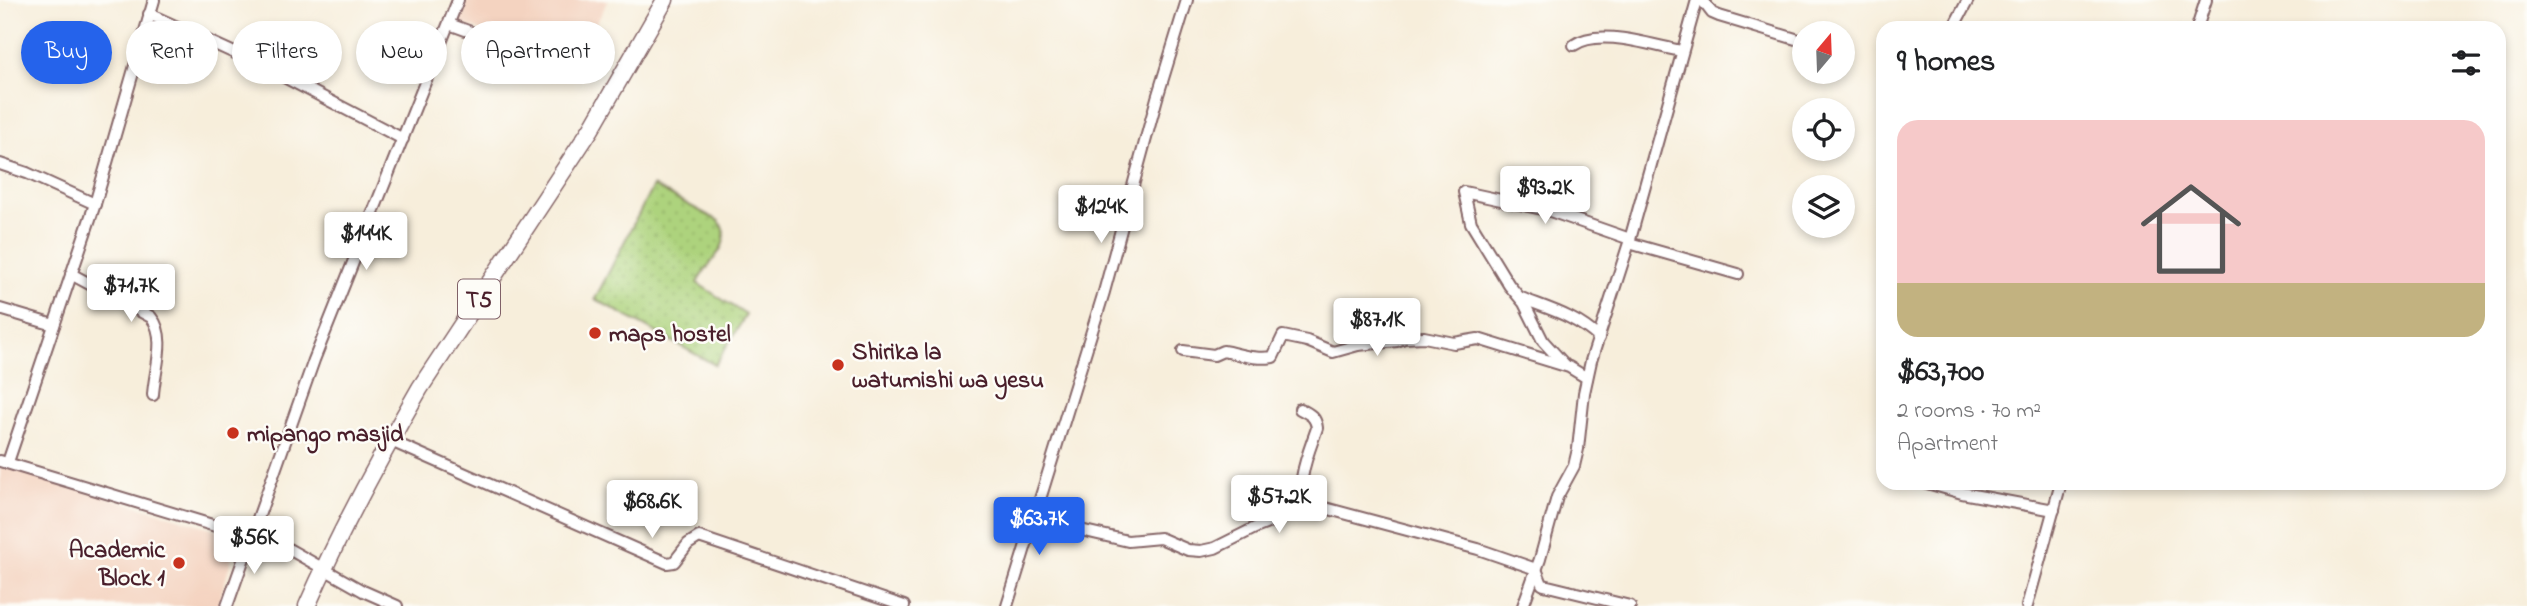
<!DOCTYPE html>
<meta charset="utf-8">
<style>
:root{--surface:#fff;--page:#f6f6f6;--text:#202124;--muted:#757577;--accent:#2563eb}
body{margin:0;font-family:"Indie Flower",sans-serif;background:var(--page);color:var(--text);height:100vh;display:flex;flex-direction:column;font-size:26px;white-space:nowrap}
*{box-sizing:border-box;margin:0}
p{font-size:23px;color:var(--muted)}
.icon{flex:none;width:38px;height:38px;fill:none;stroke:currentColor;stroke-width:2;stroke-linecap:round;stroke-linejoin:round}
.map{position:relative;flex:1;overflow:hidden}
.drawer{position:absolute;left:1876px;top:21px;width:630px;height:469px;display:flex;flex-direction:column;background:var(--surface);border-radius:21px;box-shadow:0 4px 10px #0003}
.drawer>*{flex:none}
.hud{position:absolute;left:21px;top:21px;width:665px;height:63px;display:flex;gap:14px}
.needle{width:46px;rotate:19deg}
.buttons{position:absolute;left:1792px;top:21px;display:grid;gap:14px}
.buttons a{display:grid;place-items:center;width:63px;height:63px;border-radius:50%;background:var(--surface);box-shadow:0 4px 10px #0003;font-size:35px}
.price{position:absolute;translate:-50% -60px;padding:0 16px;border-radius:7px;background:#fff;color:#222;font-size:23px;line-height:46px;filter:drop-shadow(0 2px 4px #0008)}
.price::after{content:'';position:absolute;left:50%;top:42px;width:21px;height:16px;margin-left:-10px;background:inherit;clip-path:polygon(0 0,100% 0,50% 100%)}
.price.selected{background:var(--accent);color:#fff}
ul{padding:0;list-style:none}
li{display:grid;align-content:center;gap:14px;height:371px;padding:0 21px}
li span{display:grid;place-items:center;height:217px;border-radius:21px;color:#555}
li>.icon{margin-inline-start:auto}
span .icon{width:126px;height:126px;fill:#fffc;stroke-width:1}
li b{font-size:30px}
h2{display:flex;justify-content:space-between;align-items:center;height:84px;padding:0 21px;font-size:30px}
.chip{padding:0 24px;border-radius:32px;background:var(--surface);box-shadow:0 4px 10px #0003;font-size:24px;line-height:63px}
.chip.selected{background:var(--accent);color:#fff}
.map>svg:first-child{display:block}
.built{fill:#f4d3c0}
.grass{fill:url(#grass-dots);stroke:#7c7954;stroke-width:2}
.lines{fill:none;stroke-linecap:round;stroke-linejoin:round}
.minor-casing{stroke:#876769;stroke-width:14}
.highway-casing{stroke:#876769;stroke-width:19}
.minor{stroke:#fff;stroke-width:10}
.highway{stroke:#fff;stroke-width:16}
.poi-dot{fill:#c8321e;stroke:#fdfcf7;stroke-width:2.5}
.labels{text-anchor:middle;stroke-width:5;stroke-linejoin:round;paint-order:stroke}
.shield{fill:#fdfcf7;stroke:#806168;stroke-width:2}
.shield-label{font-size:23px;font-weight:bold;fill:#4a1f2b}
.poi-label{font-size:24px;font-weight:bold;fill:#4a1f2b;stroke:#fdfcf7;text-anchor:start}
</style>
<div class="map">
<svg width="2527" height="606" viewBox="0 0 2527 606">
<defs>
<pattern id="grass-dots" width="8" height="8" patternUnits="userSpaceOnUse" patternTransform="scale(1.75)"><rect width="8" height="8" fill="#add37d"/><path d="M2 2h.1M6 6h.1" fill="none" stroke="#96b56c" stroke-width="1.8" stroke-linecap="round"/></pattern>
</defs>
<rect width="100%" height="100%" fill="#fdfcf7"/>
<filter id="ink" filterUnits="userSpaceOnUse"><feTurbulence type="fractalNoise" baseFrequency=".0143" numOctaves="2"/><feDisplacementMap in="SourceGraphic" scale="14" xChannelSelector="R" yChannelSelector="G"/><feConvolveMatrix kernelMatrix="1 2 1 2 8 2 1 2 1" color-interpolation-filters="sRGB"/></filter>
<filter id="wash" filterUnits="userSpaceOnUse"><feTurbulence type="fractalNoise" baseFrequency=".00686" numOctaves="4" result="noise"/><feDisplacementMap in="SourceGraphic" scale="28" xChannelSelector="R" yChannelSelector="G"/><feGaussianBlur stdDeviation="1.57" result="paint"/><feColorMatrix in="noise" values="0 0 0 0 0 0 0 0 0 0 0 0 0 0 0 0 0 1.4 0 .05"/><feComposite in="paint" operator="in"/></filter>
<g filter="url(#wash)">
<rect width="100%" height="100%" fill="#f7eedb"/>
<g class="built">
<path d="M467,0h141l-32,66 -118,-44z"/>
<path d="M0,465l238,71 -20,70h-218z"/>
</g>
<path class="grass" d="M653,186l66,35c17,24 -12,41 -22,62l49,32 -31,50 -120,-66z"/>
</g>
<g filter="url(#ink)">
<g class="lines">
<defs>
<g id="minor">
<path d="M1702,0l10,13 7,3 80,24"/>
<path d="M149,14l116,53 138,72"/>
<path d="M449,24l126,46"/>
<path d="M1953,28l15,-28"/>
<path d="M2197,28l9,-28"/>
<path d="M1574,45c25,-18 79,1 108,6"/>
<path d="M0,164l27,9 68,31"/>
<path d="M1629,243l109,31"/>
<path d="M71,274l80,43c17,20 3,54 2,78"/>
<path d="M1521,298c28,11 55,18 78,40"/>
<path d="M0,309l54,16"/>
<path d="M1183,351l31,4 9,-4c17,3 32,9 50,6l10,-21 24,5 26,11 25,-7 39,-4 7,-3 20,-1 30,6 24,-4 91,28 18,11"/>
<path d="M1565,365l-22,-24 -19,-38 -15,-18 -38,-62 -7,-31 83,18 83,29"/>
<path d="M1300,409c10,5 16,8 17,19 -8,24 -24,58 -10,81"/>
<path d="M391,441l276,122 7,-1 14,-18 11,-7 205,69"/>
<path d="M0,461l285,86 78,44 34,15"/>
<path d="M8,462l87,-258 59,-204"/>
<path d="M1927,483l35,10 92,17"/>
<path d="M1033,519l95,22 32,-3 28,12 13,1 14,-3 40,-20 38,-15 14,-4 18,-1 153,41 58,20 6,15 2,1 86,21"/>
<path d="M227,606l87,-246 144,-360"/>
<path d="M1007,606l97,-314 53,-194 30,-98"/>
<path d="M1523,606l17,-47 17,-62 17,-31 4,-17 6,-56 7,-32 38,-118 68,-243"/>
<path d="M2027,606l34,-123"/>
</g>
<path id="highway" d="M307,606c33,-75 72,-147 113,-218l171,-259 74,-129"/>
</defs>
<use href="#minor" class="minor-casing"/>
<use href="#highway" class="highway-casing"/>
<use href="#minor" class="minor"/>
<use href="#highway" class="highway"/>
</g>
</g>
<g class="poi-dot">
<circle cx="595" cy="333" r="7"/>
<circle cx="838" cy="365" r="7"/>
<circle cx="233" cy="433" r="7"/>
<circle cx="179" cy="563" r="7"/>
</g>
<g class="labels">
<rect class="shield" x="458" y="279.5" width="42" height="39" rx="5"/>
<g class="shield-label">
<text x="479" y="307">T5</text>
</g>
<g class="poi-label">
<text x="609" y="341">maps hostel</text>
<text x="852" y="359">Shirika la<tspan x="852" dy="28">watumishi wa yesu</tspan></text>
<text x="247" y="441">mipango masjid</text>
<text x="165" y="557" text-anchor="end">Academic<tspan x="165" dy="28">Block 1</tspan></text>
</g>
</g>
</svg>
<div class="buttons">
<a><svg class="needle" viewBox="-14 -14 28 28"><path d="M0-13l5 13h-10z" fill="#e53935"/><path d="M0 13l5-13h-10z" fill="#757577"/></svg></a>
<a><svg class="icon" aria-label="locate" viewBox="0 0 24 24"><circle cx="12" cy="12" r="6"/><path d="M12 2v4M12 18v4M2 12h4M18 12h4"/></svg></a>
<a><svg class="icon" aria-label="layers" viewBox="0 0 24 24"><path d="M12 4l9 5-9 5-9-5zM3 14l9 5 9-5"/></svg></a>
</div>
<b class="price" style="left:1545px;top:226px">$93.2K</b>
<b class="price" style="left:1101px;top:245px">$124K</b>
<b class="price" style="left:366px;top:272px">$144K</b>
<b class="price" style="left:131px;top:324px">$71.7K</b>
<b class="price" style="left:1377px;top:358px">$87.1K</b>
<b class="price" style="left:1279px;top:535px">$57.2K</b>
<b class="price" style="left:652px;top:540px">$68.6K</b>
<b class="price selected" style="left:1039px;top:557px">$63.7K</b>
<b class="price" style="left:254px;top:576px">$56K</b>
<div class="hud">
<a class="chip selected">Buy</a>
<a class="chip">Rent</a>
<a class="chip">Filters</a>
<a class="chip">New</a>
<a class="chip">Apartment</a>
</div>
<section class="drawer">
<h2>9 homes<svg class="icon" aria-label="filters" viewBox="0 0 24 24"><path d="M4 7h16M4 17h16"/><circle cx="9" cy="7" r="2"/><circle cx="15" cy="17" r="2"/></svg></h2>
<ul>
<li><span style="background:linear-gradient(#f6c9c9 75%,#c2b280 0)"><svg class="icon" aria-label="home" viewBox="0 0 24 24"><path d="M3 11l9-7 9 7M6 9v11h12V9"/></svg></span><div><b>$63,700</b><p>2 rooms · 70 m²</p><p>Apartment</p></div></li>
</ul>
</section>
</div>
